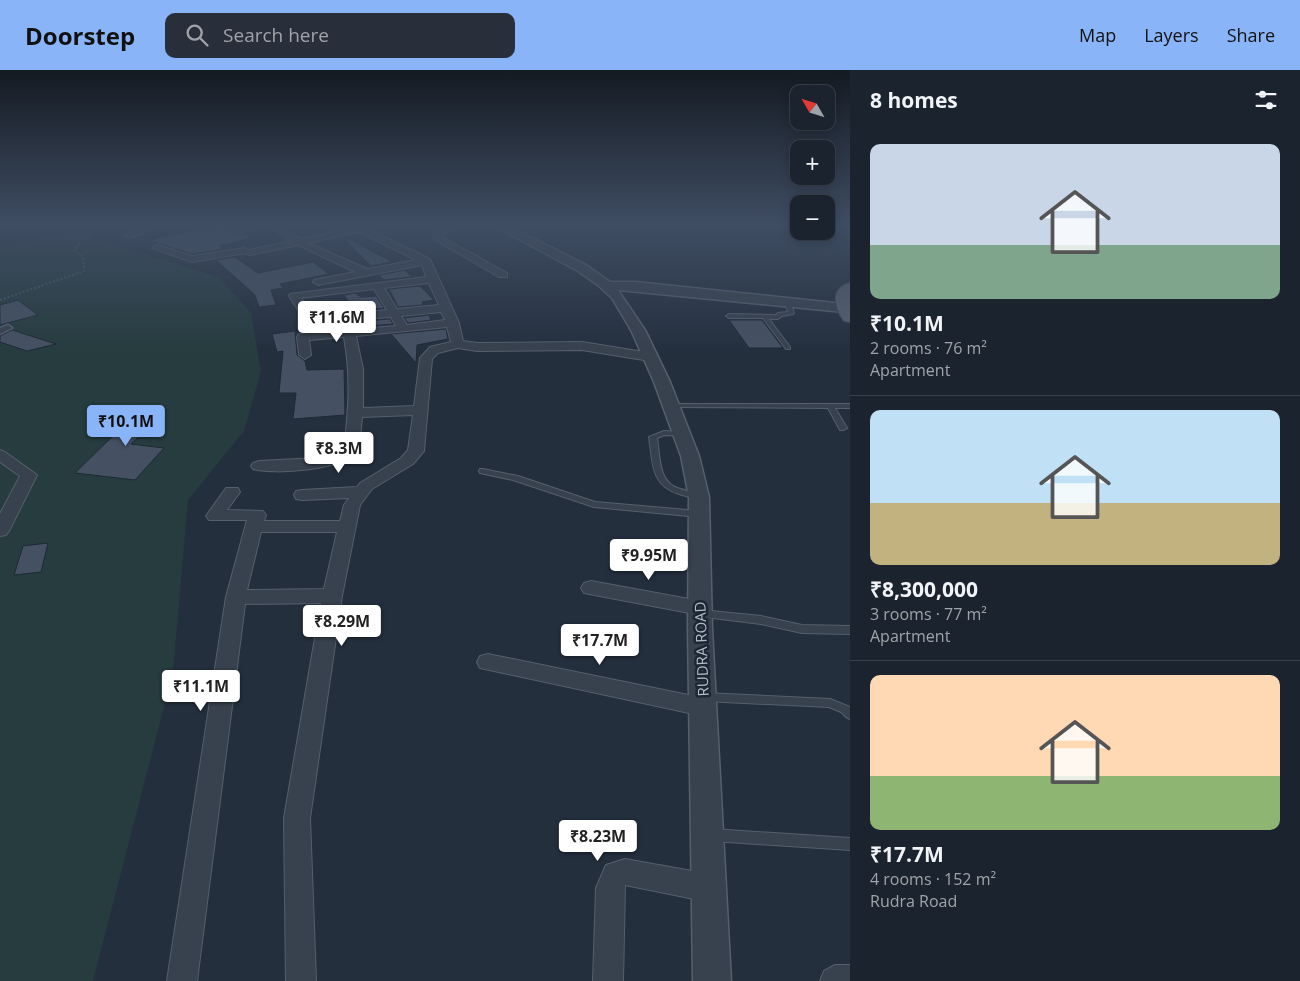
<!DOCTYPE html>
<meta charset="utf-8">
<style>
:root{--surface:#1b232e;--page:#282f3a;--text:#f1f3f6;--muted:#a0a4aa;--line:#39404a;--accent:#8ab4f8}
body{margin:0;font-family:"Open Sans",sans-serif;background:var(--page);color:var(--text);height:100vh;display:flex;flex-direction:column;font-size:19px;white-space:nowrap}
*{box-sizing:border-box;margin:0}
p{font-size:16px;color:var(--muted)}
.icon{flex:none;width:28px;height:28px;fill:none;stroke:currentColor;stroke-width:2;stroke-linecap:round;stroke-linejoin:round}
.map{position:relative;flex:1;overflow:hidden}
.side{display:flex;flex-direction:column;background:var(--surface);width:450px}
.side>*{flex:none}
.needle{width:32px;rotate:309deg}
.fabs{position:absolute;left:790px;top:15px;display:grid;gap:10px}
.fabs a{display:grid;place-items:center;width:45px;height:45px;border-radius:10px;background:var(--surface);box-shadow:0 2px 12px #0003,0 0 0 1px var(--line);font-size:25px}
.price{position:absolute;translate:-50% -42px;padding:0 11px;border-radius:5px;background:#fff;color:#222;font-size:16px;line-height:32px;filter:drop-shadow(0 1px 2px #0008)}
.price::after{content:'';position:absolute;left:50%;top:30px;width:15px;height:11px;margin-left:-8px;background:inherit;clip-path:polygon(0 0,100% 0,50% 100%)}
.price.selected{background:var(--accent);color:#111}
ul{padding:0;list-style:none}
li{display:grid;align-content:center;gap:10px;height:265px;padding:0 20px}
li+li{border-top:1px solid var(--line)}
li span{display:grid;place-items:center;height:155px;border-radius:10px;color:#555}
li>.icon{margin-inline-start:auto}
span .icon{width:90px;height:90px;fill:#fffc;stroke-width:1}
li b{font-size:21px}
h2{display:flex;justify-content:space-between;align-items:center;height:60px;padding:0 20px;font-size:21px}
header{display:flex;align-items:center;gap:30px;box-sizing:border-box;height:70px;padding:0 25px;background:var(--accent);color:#111}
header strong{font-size:24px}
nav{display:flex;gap:28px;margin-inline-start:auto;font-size:18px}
.search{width:350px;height:45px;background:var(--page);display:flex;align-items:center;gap:12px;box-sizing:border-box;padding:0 18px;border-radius:10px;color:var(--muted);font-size:19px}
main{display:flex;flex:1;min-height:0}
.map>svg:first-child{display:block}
.green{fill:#263c3f}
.building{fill:#455162;stroke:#1f2835}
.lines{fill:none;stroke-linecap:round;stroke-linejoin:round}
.service-casing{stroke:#565f6c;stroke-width:2}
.pedestrian-casing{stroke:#565f6c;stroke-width:3}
.minor-casing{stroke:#565f6c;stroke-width:2}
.tertiary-casing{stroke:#565f6c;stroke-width:3}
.primary-casing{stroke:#414a57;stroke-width:2}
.path{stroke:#44595c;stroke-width:2;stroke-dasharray:2 2;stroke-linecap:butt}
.service{fill:#38414e;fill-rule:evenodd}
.pedestrian{fill:#38414e;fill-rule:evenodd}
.minor{fill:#38414e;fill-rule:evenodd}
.tertiary{fill:#38414e;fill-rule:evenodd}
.primary{fill:#56606e;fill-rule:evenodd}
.labels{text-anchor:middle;stroke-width:5;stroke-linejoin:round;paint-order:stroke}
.street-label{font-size:15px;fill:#b4bcc9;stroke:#1d2633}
</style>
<header>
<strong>Doorstep</strong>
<div class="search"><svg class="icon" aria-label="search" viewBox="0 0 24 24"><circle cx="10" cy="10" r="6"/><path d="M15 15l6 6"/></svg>Search here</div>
<nav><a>Map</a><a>Layers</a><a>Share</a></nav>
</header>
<main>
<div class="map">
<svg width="850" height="911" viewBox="0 0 850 911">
<rect width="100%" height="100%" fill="#242f3e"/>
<path class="green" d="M73,162l146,45 32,36 10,58 -17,60 -56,69 -15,172 -80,309h-93v-734z"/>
<g class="building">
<path d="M219,154h16l3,2 -8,2v4l6,3 10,-2 6,5 -33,8 5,3 -32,5 -43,-14z"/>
<path d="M348,168l44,24 -21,4 -25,-25z"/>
<path d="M235,187l23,16 55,-11 16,12 -49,10 3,4 -12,2 5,15 -17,2 -4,-12 -39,-35z"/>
<path d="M405,200l7,7 -28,3 -5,-5z"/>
<path d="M420,216l14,14 -12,2 1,3 -25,2 -9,-18z"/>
<path d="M355,223l6,4 15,-1 8,12 -29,3 -11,-16z"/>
<path d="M18,230l20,15 -38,10v-20z"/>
<path d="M429,245l2,5 -23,3 -4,-5z"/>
<path d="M390,249l3,5 -25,2 -3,-5z"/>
<path d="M729,250h33l21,28h-34z"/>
<path d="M446,259l2,10 -31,6 -1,18 -25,-29z"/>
<path d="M12,260l44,14 -29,7 -27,-9v-6z"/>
<path d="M295,261l2,24 8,6 2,9 37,-1 1,46 -52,4 3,-26h-17l4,-42 -6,1 -5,-18z"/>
<path d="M132,335l35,5 -36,34 33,4 -29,32 -60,-7 49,-48 -12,-2z"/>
<path d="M48,473l-7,29 -27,3 9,-29z"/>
</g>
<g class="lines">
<defs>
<g id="service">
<path d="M787,230l3,2 4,11 -1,1 -11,2 -4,3h-9l21,28v2h-4l-23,-31h-34l-3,-2 3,-2 47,1 2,-2 10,-1 -4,-10z"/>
<path d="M671,334h179v4h-15l12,20 -4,2h-3l-12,-22 -159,-1 -2,-1z"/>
<path d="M664,361l19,1 4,2 -4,2 -18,-1 -8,3c3,16 1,41 18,49 9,4 18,5 27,7l1,2 -1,2c-7,1 -16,-2 -23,-4 -29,-9 -26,-32 -30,-57z"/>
<path d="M480,399h3l35,7 77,26 104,9 4,3 -4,3 -105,-10 -81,-27 -33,-7 -1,-2z"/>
<path d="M701,540l60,6 41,9 48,1v8l-48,-1 -41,-9 -64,-8 -1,-2 1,-2z"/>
<path d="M704,623l126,6 20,8v12l-4,-2 -5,-5 -12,-5 -125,-6 -4,-1 -2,-3 2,-3z"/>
<path d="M712,759l138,9v12l-138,-9 -5,-2 -2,-4 2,-4z"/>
<path d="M835,895h15v16h-30l4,-10z"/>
</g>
<path id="pedestrian" d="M8,255l4,3 -12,6v-6z"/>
<g id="minor">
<path d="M157,154h13l-41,14 -5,-3z"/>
<path d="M252,154h24l25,15 51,-11 -6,-4h11l73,35 29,64 4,18 14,2 105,-1 68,11 6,4 -6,4 -68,-11 -105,1 -19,-3 -20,5 -6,6 -8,92 -11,13 -41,25 -12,16 -18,91 -32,222 6,163h-30l-2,-163 37,-215 -76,1 -48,377h-30l59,-384 21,-77h-38l-3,-4 20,-28h12l2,4 -13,18 36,1 3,4 -2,6h76l4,-16 5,-7 -47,2 -6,-1 -2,-4 2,-4 6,-1 55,-3 3,-4 41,-25 7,-8 5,-35 -51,2 -3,33c-14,20 -84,25 -106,19l-2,-3 2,-3 6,-2 59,-3 26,-10c5,-40 7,-71 0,-111l-35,3 2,15 -6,4 -6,-4 -2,-18 2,-3 97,-8 -5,-9 -84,6 -18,-27 1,-2 136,-17 -4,-12 -104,20 -5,-3 1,-2 41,-8 -57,-27 -48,10 -4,-2 -54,9 -40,-14 5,-3 35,11 52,-8 4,2 43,-9 -24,-15 -31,7 -5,-3zM359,162l57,28 -49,9 -59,-26zM429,213l10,22 -42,4 -13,-21zM374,219l13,21 -73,7 -13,-19zM441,242l4,8 -38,5 -6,-9zM447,257l4,15 -21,5 -10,11 -6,48 -51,2v-39l-7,-33zM261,462h76l-13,57 -77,1z"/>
<path d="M461,154h17l-34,9 -2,4 65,36v4h-8l-67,-39 5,-9z"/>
<path d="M0,380l5,2 32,23 -28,56 -3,4 -6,1v-22l20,-38 -20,-14z"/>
<path d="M591,511l109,20 7,2 3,5 -3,5 -7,2 -116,-22 -3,-5 3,-5z"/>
<path d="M488,584l215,44 8,3 3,6 -3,6 -8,3 -223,-48 -3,-6 3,-6z"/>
<path d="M625,789l84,15 10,4 4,10 -4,10 -10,4 -84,-17 -2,96h-30l3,-93 10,-23z"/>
</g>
<path id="tertiary" d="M491,154h13l82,41 24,17h26l208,22 6,3 -1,4 -5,1 -226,-22 27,40 25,52 29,74 10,41 3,131 19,353h-38l-5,-353 1,-131 -8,-41 -27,-74 -23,-52 -19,-32 -13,-12 -21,-15z"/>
<path id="primary" d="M850,213v39l-6,-1c-10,-13 -14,-33 6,-38z"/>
</defs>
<use href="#service" class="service-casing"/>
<use href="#pedestrian" class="pedestrian-casing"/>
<use href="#minor" class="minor-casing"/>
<use href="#tertiary" class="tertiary-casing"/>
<use href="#primary" class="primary-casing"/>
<path class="path" d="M0,230l84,-29 -1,-13 -9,-9 16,-15v-10"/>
<use href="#service" class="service"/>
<use href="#pedestrian" class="pedestrian"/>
<use href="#minor" class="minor"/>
<use href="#tertiary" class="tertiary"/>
<use href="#primary" class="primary"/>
</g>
<linearGradient id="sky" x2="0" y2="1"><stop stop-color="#141a22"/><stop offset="0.55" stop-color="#3f4d63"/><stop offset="1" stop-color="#3f4d63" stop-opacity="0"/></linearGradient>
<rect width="850" height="281" fill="url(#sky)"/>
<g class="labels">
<g class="street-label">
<text transform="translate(702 579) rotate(-92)" y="5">RUDRA ROAD</text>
</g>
</g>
</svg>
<div class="fabs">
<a><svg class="needle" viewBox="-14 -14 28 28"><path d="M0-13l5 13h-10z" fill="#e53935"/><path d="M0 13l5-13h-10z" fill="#a0a4aa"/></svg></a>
<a>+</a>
<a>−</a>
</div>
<b class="price" style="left:337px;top:273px">₹11.6M</b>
<b class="price selected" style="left:126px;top:377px">₹10.1M</b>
<b class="price" style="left:339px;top:404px">₹8.3M</b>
<b class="price" style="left:649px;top:511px">₹9.95M</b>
<b class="price" style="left:342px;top:577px">₹8.29M</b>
<b class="price" style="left:600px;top:596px">₹17.7M</b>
<b class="price" style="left:201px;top:642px">₹11.1M</b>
<b class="price" style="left:598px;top:792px">₹8.23M</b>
</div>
<section class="side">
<h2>8 homes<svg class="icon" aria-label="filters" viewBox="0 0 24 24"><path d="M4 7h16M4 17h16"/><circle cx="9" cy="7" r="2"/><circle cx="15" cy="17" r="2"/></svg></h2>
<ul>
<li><span style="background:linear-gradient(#c9d6e8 65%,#7fa58c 0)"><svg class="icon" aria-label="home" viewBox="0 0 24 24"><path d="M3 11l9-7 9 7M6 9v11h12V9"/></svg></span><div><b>₹10.1M</b><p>2 rooms · 76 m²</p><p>Apartment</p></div></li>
<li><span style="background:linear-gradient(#bfe0f5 60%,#c2b280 0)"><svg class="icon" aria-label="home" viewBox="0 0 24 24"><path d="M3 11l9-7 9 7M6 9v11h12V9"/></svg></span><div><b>₹8,300,000</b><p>3 rooms · 77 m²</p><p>Apartment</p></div></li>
<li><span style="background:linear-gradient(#ffd9b3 65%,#8fb573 0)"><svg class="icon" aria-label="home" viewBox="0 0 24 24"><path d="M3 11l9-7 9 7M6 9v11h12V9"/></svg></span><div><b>₹17.7M</b><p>4 rooms · 152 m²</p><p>Rudra Road</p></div></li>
</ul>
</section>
</main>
